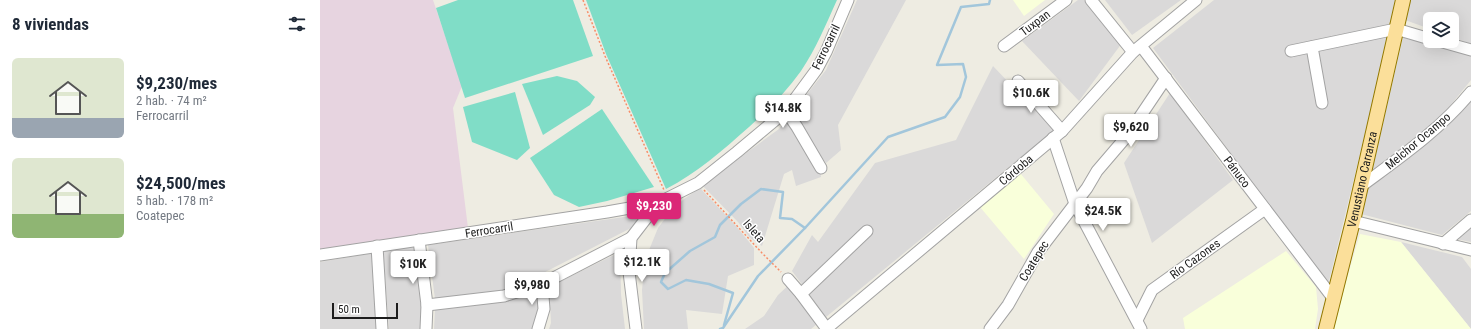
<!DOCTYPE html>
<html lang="es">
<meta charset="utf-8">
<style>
:root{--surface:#fff;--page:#f6f6f7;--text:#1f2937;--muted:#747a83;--accent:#db2777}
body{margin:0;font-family:"Roboto Condensed",sans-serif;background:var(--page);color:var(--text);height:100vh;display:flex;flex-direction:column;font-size:15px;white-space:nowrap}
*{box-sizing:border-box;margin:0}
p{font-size:13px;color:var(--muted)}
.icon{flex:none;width:22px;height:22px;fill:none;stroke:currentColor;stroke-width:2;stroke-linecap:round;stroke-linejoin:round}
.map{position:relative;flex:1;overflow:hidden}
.side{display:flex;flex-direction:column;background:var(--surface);width:320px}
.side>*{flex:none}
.buttons{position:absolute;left:1103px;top:12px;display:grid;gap:8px}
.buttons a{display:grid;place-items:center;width:36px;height:36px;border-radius:6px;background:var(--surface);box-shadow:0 4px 16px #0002;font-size:20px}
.scale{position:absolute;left:12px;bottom:10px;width:66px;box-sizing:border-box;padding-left:4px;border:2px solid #1c1c1c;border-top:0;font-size:11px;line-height:14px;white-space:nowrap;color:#1c1c1c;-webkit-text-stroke:3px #fff;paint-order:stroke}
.price{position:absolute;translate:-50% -34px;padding:0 9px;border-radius:4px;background:#fff;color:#222;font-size:13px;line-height:26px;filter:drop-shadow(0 1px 2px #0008)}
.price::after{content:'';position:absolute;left:50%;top:24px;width:12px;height:9px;margin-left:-6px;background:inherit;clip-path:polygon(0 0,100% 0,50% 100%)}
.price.current{background:var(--accent);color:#fff}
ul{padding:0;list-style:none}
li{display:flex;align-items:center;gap:12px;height:100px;padding:0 12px}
li span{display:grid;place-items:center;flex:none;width:112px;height:80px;border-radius:6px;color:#555}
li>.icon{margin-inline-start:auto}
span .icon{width:48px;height:48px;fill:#fffc;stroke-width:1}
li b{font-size:17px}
h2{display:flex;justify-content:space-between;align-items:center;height:48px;padding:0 12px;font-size:17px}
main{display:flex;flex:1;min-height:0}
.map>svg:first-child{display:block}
.residential{fill:#dad9d9}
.industrial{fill:#e7d4e0}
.education{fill:#f9ffda}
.pitch{fill:#80ddc7}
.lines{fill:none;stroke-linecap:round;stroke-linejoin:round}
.stream{stroke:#a2c6db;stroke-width:2.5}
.minor-casing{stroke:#a3a3a3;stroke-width:13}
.major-casing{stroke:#937901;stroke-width:16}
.path{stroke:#f88d68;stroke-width:1.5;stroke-dasharray:2 2;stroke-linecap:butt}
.minor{stroke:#fff;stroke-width:11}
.major{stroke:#fbdf9a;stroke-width:14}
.labels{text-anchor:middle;stroke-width:3;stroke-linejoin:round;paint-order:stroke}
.street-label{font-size:12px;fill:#1c1c1c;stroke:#fff}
</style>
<main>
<section class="side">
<h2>8 viviendas<svg class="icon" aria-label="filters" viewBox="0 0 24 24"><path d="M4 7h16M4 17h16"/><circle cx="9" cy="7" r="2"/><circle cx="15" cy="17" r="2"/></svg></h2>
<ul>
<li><span style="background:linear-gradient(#dfe7d0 75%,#9aa5b1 0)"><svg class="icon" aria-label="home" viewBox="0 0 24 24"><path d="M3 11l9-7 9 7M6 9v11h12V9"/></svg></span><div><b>$9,230/mes</b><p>2 hab. · 74 m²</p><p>Ferrocarril</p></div></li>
<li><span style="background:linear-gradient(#dfe7d0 70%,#8fb573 0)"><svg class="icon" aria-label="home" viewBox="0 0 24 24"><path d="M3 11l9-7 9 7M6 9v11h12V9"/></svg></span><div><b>$24,500/mes</b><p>5 hab. · 178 m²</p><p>Coatepec</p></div></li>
</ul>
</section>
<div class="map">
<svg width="1151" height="329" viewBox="0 0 1151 329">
<rect width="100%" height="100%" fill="#eeece2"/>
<g class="residential">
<path d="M537,0h49l-68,125 3,25 -15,13 -34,-50 34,-43z"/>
<path d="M758,0h6l38,43 -43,58 -57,-60z"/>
<path d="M785,0h76l-49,35z"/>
<path d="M894,0h183l-6,27 -81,24 9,56 7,-1 -10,-56 73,-15 -61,250 -175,-237z"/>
<path d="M1090,0h61v44l-19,-7v-18h-22v10l-25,-9z"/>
<path d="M1084,33l67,20v27l-30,37 -69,54z"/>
<path d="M673,66l61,64 -228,187 -34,-46 20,-36 6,7 57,-79 81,-23z"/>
<path d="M850,93l63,87 -81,63 -28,-80z"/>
<path d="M1151,97v114l-29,24 -81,-21 6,-24 77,-61z"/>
<path d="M468,117l31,46 2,14 -25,9 -4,-16 -8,4 -22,72 -12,-8 -12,-16 -36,-37 77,-56z"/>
<path d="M380,188l36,38 18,22v17l-26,11 -6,38 -36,-4 2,19h-44l-2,-39 3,-30 13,-32 12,-16 14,-13z"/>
<path d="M318,215l-3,11 -123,63 -77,10 -7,-54z"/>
<path d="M1151,227v15l-15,-3z"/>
<path d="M1081,242l61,15 9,12v60z"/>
<path d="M95,245l8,61 -2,23h-32l-6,-78z"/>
<path d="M300,252l1,42 4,35h-76l2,-6 -2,-36z"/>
<path d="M53,253l5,76h-58v-67z"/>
<path d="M473,281l30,38 -12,10h-66l19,-13 14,-21z"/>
<path d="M220,295l-3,34h-103l1,-19z"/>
</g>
<path class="industrial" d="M0,0h113l29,86 -9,22 15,120 -148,21z"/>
<g class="education">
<path d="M693,0h32l-21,16z"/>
<path d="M700,173l34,41 -30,45 -44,-52z"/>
<path d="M1040,234l41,8 70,87h-139z"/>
<path d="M966,251l30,36 2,22 -3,20h-130l-2,-11z"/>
</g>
<g class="pitch">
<path d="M138,0h115l20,56 -128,42 -29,-90z"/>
<path d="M266,0h251c-11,24 -21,49 -36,71 -15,21 -33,39 -52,56 -26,23 -52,46 -83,62l-60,-135z"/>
<path d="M237,76l20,5 18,16 -5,8 -47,30 -21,-51z"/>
<path d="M195,92l15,56 -13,12 -45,-18 -9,-35z"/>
<path d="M282,109l52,78 -47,14 -28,6 -25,-12 -24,-37z"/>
</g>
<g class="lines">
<g class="stream">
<path d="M404,325l9,-32 -24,-9 -23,-4 -18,9 -7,-7 4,-9 25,-22 25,-14 5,-12 21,-21 20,-15 22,3 -3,26 12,1 13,9"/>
<path d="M400,329l3,-1 35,-52 47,-48 83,-91 57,-20 15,-20 6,-20 -3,-13 -26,1 24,-58 28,-3 1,-4"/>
</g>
<defs>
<g id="minor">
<path d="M771,0l42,52"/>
<path d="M1119,41l32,9"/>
<path d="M684,46l62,-46"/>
<path d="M821,46l192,252"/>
<path d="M992,47l10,56"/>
<path d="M971,51l105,-22 34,10"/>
<path d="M698,81l44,50"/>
<path d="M466,111l11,16 24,41"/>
<path d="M733,138l22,66 66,125"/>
<path d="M1040,187c39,-29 80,-57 111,-95"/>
<path d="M1033,221l118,29"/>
<path d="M99,240l8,65 -1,24"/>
<path d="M1123,244l28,-24"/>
<path d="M57,246l5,83"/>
<path d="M0,255l287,-43 51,-9 40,-20 39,-31 49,-41 31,-42 9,-17 22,-52"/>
<path d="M468,279l13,15 26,35"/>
<path d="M481,294l66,-63"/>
<path d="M107,305l77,-9 38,-12 89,-46"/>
<path d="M817,320l15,-30 113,-81"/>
<path d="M218,329l6,-20 -2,-25"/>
<path d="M316,329l-7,-57 2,-34 27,-35"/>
<path d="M506,329l236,-198 71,-79 63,-52"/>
<path d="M670,329l18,-24 30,-53 49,-64 10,-17 30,-35 39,-58"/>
</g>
<g id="major">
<path id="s1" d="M1006,329l27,-108 50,-221"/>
</g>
</defs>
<use href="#minor" class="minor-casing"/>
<use href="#major" class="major-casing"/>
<g class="path">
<path d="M263,0l22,56 59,134"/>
<path d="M384,190l58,63 19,19"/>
</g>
<use href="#minor" class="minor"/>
<use href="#major" class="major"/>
</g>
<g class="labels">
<g class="street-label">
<text transform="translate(715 23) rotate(-37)" y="4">Tuxpan</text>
<text transform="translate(506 47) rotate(-64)" y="4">Ferrocarril</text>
<text transform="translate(1098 141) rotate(-40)" y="4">Melchor Ocampo</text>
<text transform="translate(696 170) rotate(-40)" y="4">Córdoba</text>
<text transform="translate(917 172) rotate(53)" y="4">Pánuco</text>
<text dy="4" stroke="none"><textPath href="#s1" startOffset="154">Venustiano Carranza</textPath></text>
<text transform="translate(169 230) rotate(-9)" y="4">Ferrocarril</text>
<text transform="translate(434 231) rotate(49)" y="4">Isleta</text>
<text transform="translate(875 259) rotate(-36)" y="4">Río Cazones</text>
<text transform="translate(714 261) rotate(-58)" y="4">Coatepec</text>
</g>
</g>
</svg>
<div class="buttons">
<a><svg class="icon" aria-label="layers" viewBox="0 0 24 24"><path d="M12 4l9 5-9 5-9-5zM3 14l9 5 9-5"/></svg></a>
</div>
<div class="scale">50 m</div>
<b class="price" style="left:711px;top:114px">$10.6K</b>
<b class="price" style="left:463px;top:129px">$14.8K</b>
<b class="price" style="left:811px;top:148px">$9,620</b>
<b class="price current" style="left:334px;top:227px">$9,230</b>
<b class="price" style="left:783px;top:232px">$24.5K</b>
<b class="price" style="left:322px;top:283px">$12.1K</b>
<b class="price" style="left:93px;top:285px">$10K</b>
<b class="price" style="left:212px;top:306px">$9,980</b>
</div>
</main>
